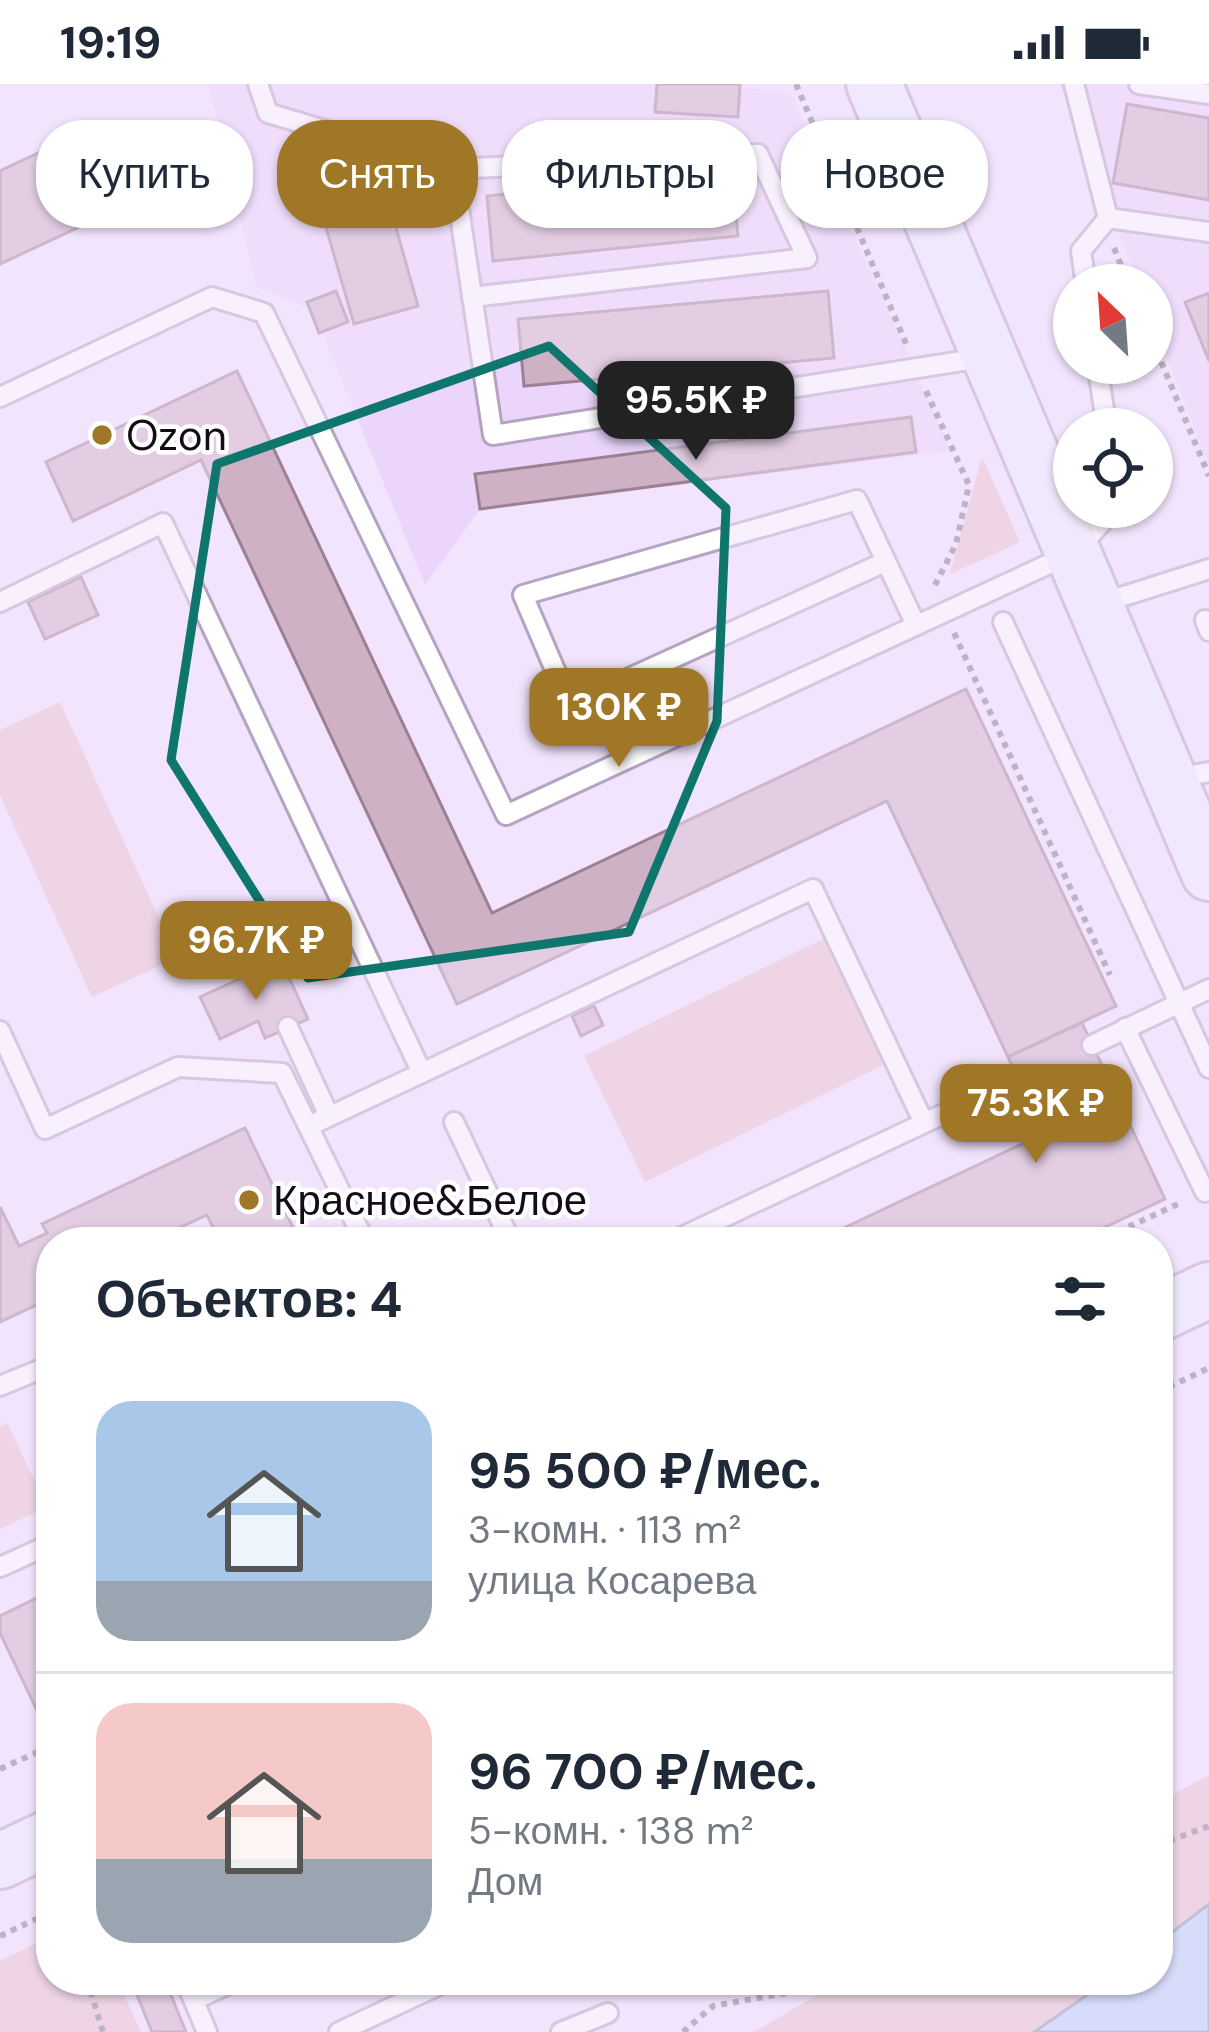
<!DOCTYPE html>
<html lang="ru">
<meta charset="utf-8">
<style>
:root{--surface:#fff;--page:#f6f6f7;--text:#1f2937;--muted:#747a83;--line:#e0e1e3;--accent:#a07726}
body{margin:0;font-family:"DM Sans",sans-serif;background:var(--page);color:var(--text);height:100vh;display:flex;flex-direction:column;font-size:45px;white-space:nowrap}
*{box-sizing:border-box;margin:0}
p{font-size:39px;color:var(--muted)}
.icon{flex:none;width:66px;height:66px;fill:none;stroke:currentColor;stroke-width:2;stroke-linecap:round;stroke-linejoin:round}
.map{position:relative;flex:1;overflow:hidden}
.drawer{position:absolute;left:36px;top:1143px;width:1137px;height:768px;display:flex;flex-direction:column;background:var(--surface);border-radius:48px;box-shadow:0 3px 9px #0004}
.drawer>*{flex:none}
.guide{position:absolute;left:36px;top:36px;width:1137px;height:108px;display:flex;gap:24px}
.needle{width:78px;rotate:335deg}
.controls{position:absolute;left:1053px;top:180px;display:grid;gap:24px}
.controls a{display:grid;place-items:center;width:120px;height:120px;border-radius:50%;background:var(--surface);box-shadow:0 3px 9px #0004;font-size:60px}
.price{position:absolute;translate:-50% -102px;padding:0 27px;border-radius:24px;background:var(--accent);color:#fff;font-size:39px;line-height:78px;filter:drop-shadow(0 3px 6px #0008)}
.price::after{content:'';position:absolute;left:50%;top:72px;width:36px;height:27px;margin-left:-18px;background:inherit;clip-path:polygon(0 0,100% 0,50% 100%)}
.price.current{background:#222;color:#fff}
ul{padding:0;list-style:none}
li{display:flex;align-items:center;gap:36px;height:300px;padding:0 60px}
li+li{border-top:3px solid var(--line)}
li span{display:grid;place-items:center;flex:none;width:336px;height:240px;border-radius:36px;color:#555}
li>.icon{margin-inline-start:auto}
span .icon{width:144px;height:144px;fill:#fffc;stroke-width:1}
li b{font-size:51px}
h2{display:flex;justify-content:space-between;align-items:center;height:144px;padding:0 60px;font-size:51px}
.chip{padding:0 42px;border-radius:48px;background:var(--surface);box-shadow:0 3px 9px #0004;font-size:42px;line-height:108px}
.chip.current{background:var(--accent);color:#fff}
.status{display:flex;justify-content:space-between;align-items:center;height:84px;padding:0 60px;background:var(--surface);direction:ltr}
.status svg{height:33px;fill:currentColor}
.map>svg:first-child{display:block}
.built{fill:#ebd5fb}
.green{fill:#e8c0c9}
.water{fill:#b9d2fa;stroke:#8797b6;stroke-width:3}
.building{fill:#cfb1c6;stroke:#9d8094;stroke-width:3}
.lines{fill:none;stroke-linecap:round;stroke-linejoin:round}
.lane-casing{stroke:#b5a4c1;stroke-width:24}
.secondary-casing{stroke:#b5a4c1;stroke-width:60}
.path{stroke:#7f7586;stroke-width:6;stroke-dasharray:6 6;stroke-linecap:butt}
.lane{stroke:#fff;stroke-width:18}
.secondary{stroke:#eeedfe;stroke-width:54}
.marked{fill:none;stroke:#0f766e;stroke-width:9;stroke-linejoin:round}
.poi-dot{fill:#a07726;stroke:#fff;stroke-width:4.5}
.labels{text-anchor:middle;stroke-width:9;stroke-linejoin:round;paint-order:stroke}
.poi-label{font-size:42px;fill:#130c17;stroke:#fff;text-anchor:start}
</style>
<div class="status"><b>19:19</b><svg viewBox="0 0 49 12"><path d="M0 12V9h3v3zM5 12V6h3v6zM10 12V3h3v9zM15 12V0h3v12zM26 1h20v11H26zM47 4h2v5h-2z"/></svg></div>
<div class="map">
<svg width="1209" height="1948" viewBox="0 0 1209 1948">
<rect width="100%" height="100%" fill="#f2e4fc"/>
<g class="built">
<path d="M209,0h488l93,8 161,359 -471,58 -55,76 -112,-276 -57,-22z"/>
<path d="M1060,0l149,2v379l-57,-146v-34h-13z"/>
</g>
<g class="green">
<path d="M982,373l38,85 -70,32z"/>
<path d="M60,618l117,256 -85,39 -92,-202v-65z"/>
<path d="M825,854l62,125 -242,119 -61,-126z"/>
<path d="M7,1339l40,84 -47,22v-102z"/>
<path d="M1209,1691v129l-51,39v-140z"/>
<path d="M51,1852v44h66l24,52h-141v-71z"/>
<path d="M843,1896h266l-75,52h-280z"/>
</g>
<path class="water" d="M1209,1820v128h-175l75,-52h49v-37z"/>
<g class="building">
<path d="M657,0h83l-2,33 -83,-5z"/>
<path d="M1127,20l82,14v82l-96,-17z"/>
<path d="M85,47l35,77 -120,56v-93z"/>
<path d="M732,88l6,64 -245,25 -6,-65z"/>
<path d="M381,90l37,132 -64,18 -38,-131z"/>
<path d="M336,207l12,31 -29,11 -12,-31z"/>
<path d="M828,207l6,67 -310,28 -6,-67z"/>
<path d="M1209,209v68l-24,-59z"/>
<path d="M237,287l255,542 474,-224 150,317 -108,51 -121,-256 -430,203 -256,-544 -128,61 -27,-59z"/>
<path d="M911,333l5,35 -436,57 -5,-35z"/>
<path d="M81,493l17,38 -53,24 -17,-37z"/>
<path d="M281,876l27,59 -43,19 -7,-17 -38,18 -20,-42z"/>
<path d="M594,922l9,19 -22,11 -9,-20z"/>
<path d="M1082,939l83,176 -92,43h-259l229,-108 -35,-77z"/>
<path d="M245,1044l55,114h-80l-13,-27 -26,12 3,8 -15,7h-118v56l-51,24v-115l19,39 28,-13 -5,-9z"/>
<path d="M51,1507v131l-7,3 -44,-92v-17z"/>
<path d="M131,1896h34l21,52h-34z"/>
</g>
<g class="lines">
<defs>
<g id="lane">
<path d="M258,0l10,29 185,56 40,266 494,-78"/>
<path d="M1074,0l34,134 101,14"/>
<path d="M1139,0l70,10"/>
<path d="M453,85l305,-15 49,104 -335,39"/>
<path d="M1086,201l-5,-34 27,-33"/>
<path d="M1097,279l10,66"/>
<path d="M0,313l212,-100 52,16 242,502 569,-263 41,-45"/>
<path d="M885,478l-315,143 -47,-110 334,-95 59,125"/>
<path d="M0,518l163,-79 259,550"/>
<path d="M1102,519l107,-34"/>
<path d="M1205,536l4,11"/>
<path d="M1003,538l206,446"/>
<path d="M1175,694l34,-6"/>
<path d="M288,943l41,89"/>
<path d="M1125,944l80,164"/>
<path d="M0,947l45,98 133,-62 104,6 83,169"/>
<path d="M1092,961l117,-56"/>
<path d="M454,1038l57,120"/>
<path d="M311,1041l502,-236 111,234"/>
<path d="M671,1158l347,-163"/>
<path d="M0,1302l51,-21"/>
<path d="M0,1483l51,-23"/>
<path d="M185,1896l22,52"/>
<path d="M194,1916l43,-20"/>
<path d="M339,1948l111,-52"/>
<path d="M561,1948l47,-19"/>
</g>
<g id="secondary">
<path d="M874,0l335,789"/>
<path d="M1158,1230l51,-24"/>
<path d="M0,1777l51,-24"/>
</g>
</defs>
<use href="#lane" class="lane-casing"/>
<use href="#secondary" class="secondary-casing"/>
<g class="path">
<path d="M796,0l111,262"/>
<path d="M1114,164l15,37"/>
<path d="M1152,256l57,136"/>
<path d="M926,307l43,94 -13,59 -23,45"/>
<path d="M954,549l156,342"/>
<path d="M1096,1158l84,-39"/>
<path d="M1158,1308l51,-24"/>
<path d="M0,1685l51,-23"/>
<path d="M1158,1761l51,-19"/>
<path d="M0,1852l51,-24"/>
<path d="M87,1896l16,52"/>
<path d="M683,1948l30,-26 147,-26"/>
</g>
<use href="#lane" class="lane"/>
<use href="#secondary" class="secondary"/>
</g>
<path d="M0 0H1209V1948H0ZM549,262l177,162 -9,213 -88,211 -321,46 -137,-218 46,-296z" fill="#f2e4fc" fill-opacity=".55" fill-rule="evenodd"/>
<path class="marked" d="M549,262l177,162 -9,213 -88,211 -321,46 -137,-218 46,-296z"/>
<g class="poi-dot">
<circle cx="102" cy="351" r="12"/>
<circle cx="249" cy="1116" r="12"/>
</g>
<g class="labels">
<g class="poi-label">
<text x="126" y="366">Ozon</text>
<text x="273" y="1131">Красное&amp;Белое</text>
</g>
</g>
</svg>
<div class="controls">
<a><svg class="needle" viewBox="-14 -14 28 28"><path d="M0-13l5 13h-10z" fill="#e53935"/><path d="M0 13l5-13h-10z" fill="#747a83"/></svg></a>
<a><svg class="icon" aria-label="locate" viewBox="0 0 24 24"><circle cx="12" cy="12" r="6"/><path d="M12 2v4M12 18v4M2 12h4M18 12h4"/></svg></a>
</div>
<b class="price current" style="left:696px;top:379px">95.5K ₽</b>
<b class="price" style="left:619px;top:686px">130K ₽</b>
<b class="price" style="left:256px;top:919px">96.7K ₽</b>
<b class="price" style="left:1036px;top:1082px">75.3K ₽</b>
<div class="guide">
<a class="chip">Купить</a>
<a class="chip current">Снять</a>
<a class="chip">Фильтры</a>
<a class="chip">Новое</a>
</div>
<section class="drawer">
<h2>Объектов: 4<svg class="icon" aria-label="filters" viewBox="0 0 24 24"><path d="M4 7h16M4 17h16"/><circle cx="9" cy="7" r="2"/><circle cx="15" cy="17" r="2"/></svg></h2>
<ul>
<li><span style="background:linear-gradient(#a9c7e8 75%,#9aa5b1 0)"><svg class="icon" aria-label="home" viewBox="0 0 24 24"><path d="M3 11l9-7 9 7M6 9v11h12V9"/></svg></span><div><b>95 500 ₽/мес.</b><p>3-комн. · 113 m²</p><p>улица Косарева</p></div></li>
<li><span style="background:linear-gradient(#f6c9c9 65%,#9aa5b1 0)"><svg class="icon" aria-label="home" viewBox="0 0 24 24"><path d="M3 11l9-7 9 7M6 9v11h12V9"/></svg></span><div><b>96 700 ₽/мес.</b><p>5-комн. · 138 m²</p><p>Дом</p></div></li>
</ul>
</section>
</div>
